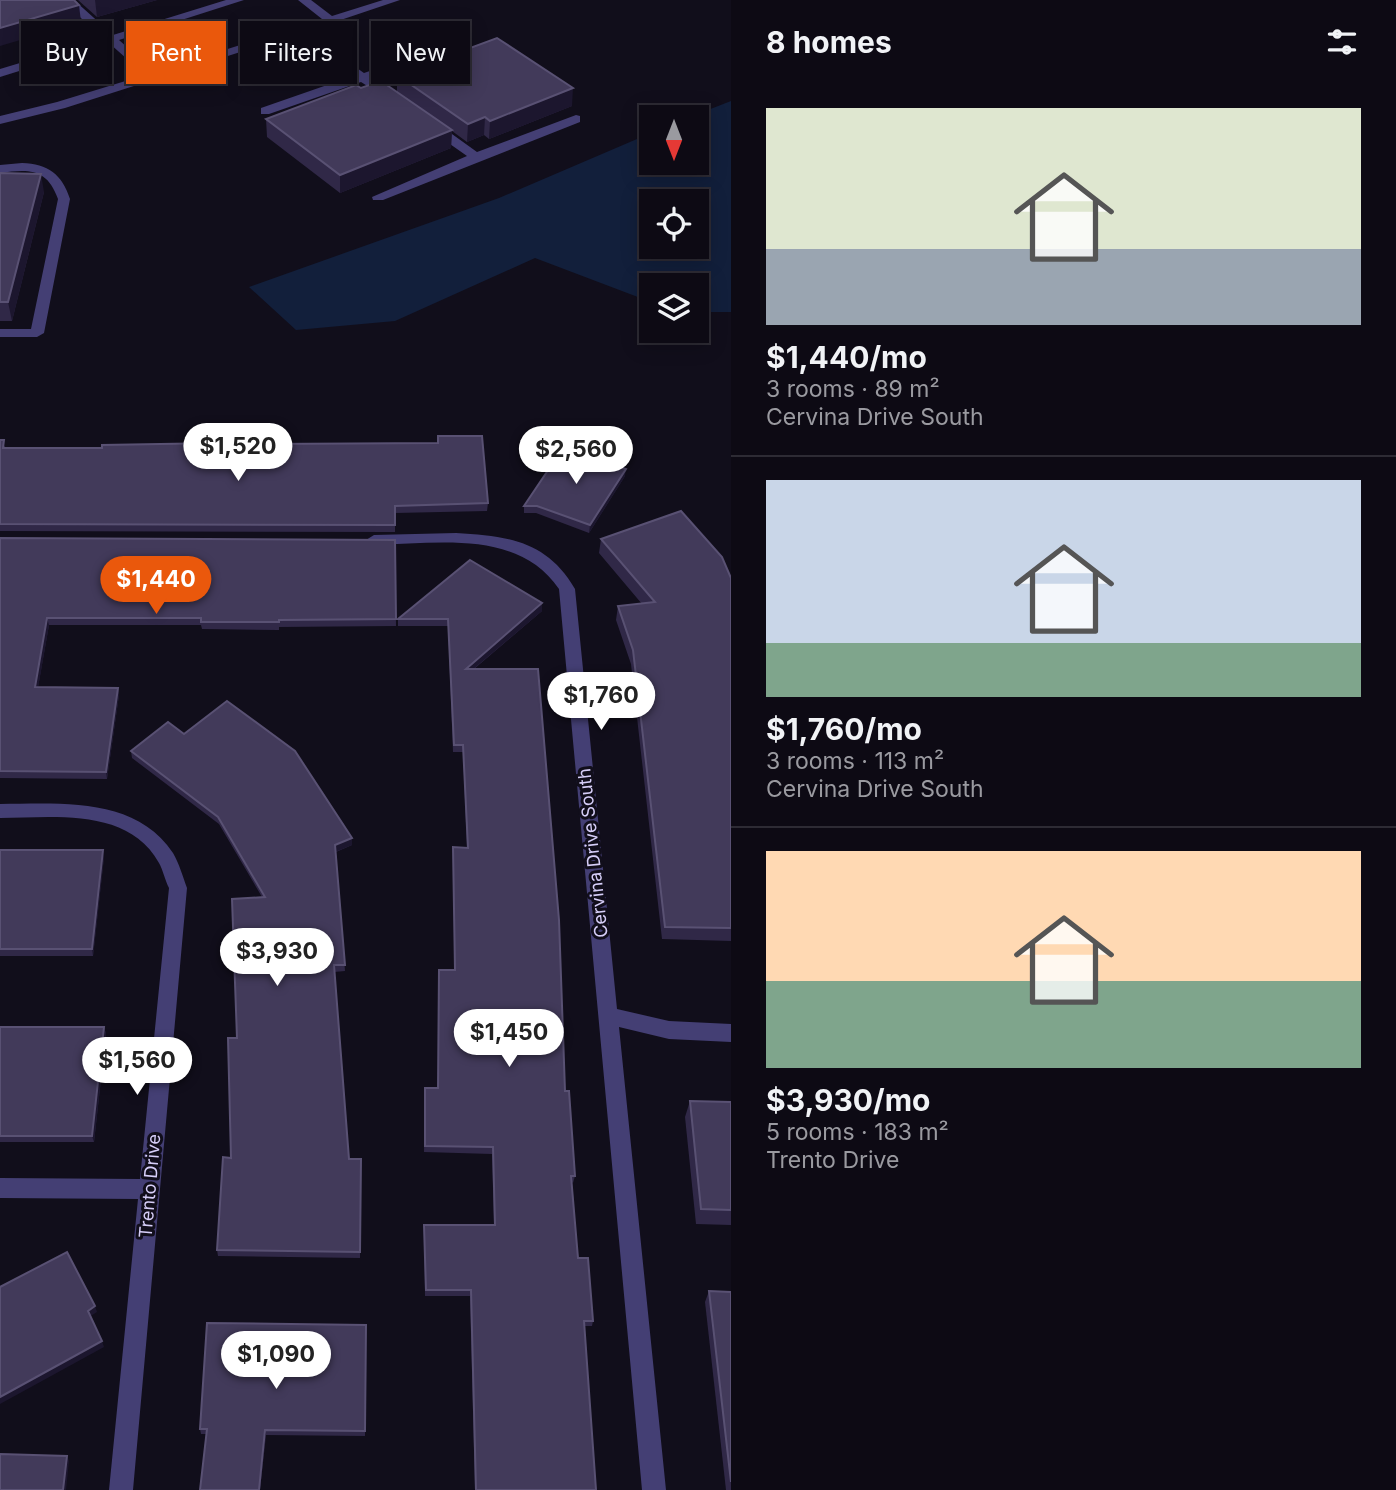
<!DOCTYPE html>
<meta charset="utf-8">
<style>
:root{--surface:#0d0a14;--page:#1b1822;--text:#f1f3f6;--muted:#9a9aa0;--line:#2d2b34;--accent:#ea580c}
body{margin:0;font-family:Inter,sans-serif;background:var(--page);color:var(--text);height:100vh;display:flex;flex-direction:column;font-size:26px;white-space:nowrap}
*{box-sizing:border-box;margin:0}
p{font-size:23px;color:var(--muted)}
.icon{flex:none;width:38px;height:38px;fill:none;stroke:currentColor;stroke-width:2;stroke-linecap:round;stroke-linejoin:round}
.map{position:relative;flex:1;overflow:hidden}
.side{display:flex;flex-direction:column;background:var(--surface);width:665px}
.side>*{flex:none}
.top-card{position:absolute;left:21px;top:21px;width:604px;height:63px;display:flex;gap:14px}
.needle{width:46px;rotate:180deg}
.buttons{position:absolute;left:639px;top:105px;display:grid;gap:14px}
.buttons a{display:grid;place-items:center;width:70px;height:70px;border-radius:0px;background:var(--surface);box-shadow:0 4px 18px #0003,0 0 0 2px var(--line);font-size:35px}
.price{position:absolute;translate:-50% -60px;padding:0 16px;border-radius:24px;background:#fff;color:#222;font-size:23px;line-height:46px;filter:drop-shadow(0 2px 4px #0008)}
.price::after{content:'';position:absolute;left:50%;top:42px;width:21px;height:16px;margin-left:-10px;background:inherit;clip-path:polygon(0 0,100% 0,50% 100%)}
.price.selected{background:var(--accent);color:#fff}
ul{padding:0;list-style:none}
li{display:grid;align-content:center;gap:14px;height:371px;padding:0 35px}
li+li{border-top:2px solid var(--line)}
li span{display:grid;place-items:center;height:217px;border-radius:0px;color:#555}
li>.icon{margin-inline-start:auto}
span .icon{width:126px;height:126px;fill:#fffc;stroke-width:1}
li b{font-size:30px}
h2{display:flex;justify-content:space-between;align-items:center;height:84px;padding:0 35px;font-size:30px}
.chip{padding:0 24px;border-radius:0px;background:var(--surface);box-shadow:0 4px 18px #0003,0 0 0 2px var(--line);font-size:24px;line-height:63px}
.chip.selected{background:var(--accent);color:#fff}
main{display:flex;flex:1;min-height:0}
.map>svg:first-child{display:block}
.water{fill:#121f3b;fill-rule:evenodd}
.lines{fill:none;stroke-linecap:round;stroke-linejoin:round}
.minor{fill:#443f74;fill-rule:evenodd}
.wall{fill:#302847}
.shaded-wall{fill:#1c162e}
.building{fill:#423a5a;stroke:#595173;stroke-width:2}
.labels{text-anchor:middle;stroke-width:6;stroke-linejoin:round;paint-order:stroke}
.street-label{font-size:18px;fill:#d6cef8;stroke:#110e1b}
</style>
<main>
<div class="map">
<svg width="731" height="1490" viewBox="0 0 731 1490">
<rect width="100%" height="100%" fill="#110e1b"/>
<path class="water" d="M731,101v211h-34l-1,-27h-45v17l-116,-44 -140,63 -99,9 -47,-43 250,-89 152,-65v30h45v-46h-6zM651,201h45v46h-45z"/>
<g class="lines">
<g class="minor">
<path d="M61,0h13l39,35 113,-35h18l-125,40 36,32 167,-53 -24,-19h13l21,16 51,-16h17l-95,32 59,41 87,-30 10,2 -90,33 24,16v6l-4,1 -30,-19 -92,32h-8v-6l92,-32 -59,-41 -229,73 -65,16v-8l57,-14 88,-27 -36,-32 -109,34v-8l103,-31z"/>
<path d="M576,115l4,1v6l-197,78h-10l-1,-3 95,-41 -37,-26v-6h8l39,28z"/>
<path d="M22,163c26,1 40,11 48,36l-26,134 -7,4h-37v-8h31l27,-130c-11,-31 -29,-30 -58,-26v-8z"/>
<path d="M456,533c52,3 91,8 119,56l42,420 52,12 62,3v18l-62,-3 -50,-12 47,463h-24l-83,-901c-41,-60 -121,-45 -185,-44l-8,-5 8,-5z"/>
<path d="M0,804c60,0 135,-8 173,49 6,10 10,24 14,35l-54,602h-24l29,-291 -138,-1v-20l140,1 29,-291c-4,-8 -6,-18 -10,-25 -31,-56 -106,-45 -159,-45z"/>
</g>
</g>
<g class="wall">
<path d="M78,0h79l-60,17z"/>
<path d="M397,75l175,31 -83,33 -5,-4 -17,7 -15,-11 -1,17 -111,45 -73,-56 -1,-18 95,-31 36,4z"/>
<path d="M0,173l44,19 -32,129h-12z"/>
<path d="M438,436l50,67 -1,8 -92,2v19l-395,-1v-91l6,8h96l163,-4 173,-1z"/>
<path d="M625,476l-36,57 -53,-20h-12v-7z"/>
<path d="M0,538l395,2 1,86 -117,1v3l-77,-1 -1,-4h-152l-11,62 80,1 1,7 -12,84 -107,-1z"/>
<path d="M601,539l130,39v363l-69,-2 -31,-275 -15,-44 2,-14 24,-2 -43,-51z"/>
<path d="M542,611l-68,58 91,422 10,85 -2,7 -1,-1 6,76 15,63 -1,5h-8l12,164h-121l-5,-194h-45l-1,-65 70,-6 -2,-71 -68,-2 1,-64h12l18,-118 -2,-123 14,1 -4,-96h-10l-5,-126h-50v-7z"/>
<path d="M184,734l168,104v7l-16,7 9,119 -11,1 15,187h12l-1,99 -142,-2 -1,-6 14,-92 31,-261 -43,-73 -87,-66 -1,-7z"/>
<path d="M0,850l104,7 -11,99h-93z"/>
<path d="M0,1027h104l2,7 -12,108h-94z"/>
<path d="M690,1101l41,1v123l-35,-1 -11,-107z"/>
<path d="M709,1291l22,1v198h-5l-21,-188z"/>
<path d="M366,1325l-1,111 -99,-1 -6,55h-60l6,-56h-5l-1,-5z"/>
</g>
<g class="shaded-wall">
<path d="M95,0h62l-60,17z"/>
<path d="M79,5l2,17 -81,24v-18z"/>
<path d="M573,88l-1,18 -83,33 1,-18z"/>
<path d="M485,117l-1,18 -17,7 1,-18z"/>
<path d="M452,130l-1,18 -111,45v-18z"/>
<path d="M41,174l3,18 -32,129 -4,-19z"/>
<path d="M626,469l-1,7 -36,57 1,-8z"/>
<path d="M542,603v8l-77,65 1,-7z"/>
<path d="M47,618l2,7 -12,69 -2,-7z"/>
<path d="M118,688l1,7 -12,84 -1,-7z"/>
<path d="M352,838v7l-17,7v-7z"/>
<path d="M103,850l1,7 -11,99 -1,-7z"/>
<path d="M104,1027l2,7 -12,108 -2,-6z"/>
<path d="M95,1306l2,6 -8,5 -1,-6z"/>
<path d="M102,1341l2,6 -104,57v-7z"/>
<path d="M265,1430l1,5 -6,55h-1z"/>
<path d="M67,1456l2,5 -3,29h-3z"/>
</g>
<g class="building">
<path d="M0,0h74l5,5 -79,23z"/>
<path d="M497,38l76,50 -83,33 -5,-4 -17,7 -71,-49z"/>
<path d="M381,81l71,49 -112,45 -74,-56 90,-34 5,3z"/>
<path d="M0,173l41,1 -33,128h-8z"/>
<path d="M438,436h44l6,67 -93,3v19l-395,-1v-84h4l-1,8h99v-3l117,-2 1,-3h45v4l173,-1z"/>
<path d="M563,448l63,21 -36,56 -53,-19h-13z"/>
<path d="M681,511l41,46 9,21v350l-66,-1 -32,-277 -15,-44 37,-4 -54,-63z"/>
<path d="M0,538l395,2 1,79 -117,1v2h-78v-4h-154l-12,69 83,1 -12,84 -106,-1z"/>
<path d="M470,560l72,43 -76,66h72l21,251 6,171h4l6,85h-4l7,82h10l5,63h-9l12,169h-120l-5,-200h-45l-2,-65h71l-2,-78 -68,-1v-58h13l1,-118h16l-2,-123 15,1 -5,-103h-9l-6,-126h-50z"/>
<path d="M227,701l68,50 57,87 -17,7 10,120h-11l15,194h12l-1,93 -143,-2 6,-93 8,1 -3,-120h9l-5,-139 33,-2 -47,-80 -87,-66 37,-29 16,12z"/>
<path d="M0,850h103l-11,99h-92z"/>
<path d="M0,1027h104l-12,109h-92z"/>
<path d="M690,1101l41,1v108l-30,-1z"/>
<path d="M67,1252l28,54 -7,5 14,30 -102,56v-110z"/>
<path d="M709,1291l22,1v190z"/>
<path d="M207,1323l159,2 -1,106 -100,-1 -6,60h-59l7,-61h-7z"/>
<path d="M0,1454l67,2 -4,34h-63z"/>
</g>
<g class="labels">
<g class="street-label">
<text transform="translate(593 853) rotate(-96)" y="6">Cervina Drive South</text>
<text transform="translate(150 1186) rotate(-85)" y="6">Trento Drive</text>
</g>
</g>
</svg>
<div class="buttons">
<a><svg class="needle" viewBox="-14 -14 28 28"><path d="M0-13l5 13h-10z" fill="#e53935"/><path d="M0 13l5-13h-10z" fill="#9a9aa0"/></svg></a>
<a><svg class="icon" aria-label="locate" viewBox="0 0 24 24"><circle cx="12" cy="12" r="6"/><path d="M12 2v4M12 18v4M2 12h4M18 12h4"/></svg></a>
<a><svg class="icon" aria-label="layers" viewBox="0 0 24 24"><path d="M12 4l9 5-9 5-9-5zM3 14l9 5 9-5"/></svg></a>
</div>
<b class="price" style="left:238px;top:483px">$1,520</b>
<b class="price" style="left:576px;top:486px">$2,560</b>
<b class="price selected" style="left:156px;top:616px">$1,440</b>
<b class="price" style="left:601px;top:732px">$1,760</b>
<b class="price" style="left:277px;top:988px">$3,930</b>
<b class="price" style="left:509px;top:1069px">$1,450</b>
<b class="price" style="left:137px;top:1097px">$1,560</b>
<b class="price" style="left:276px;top:1391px">$1,090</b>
<div class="top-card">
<a class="chip">Buy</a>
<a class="chip selected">Rent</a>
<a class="chip">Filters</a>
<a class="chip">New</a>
</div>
</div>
<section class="side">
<h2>8 homes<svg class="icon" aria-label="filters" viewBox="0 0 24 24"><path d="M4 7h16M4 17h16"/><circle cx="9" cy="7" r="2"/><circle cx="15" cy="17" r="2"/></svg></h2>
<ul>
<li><span style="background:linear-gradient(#dfe7d0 65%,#9aa5b1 0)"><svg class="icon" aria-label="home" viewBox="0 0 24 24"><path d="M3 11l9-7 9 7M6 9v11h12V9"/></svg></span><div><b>$1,440/mo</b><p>3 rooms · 89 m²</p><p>Cervina Drive South</p></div></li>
<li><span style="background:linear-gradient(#c9d6e8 75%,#7fa58c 0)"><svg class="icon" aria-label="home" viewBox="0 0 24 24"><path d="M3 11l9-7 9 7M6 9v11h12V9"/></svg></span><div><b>$1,760/mo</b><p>3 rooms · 113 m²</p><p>Cervina Drive South</p></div></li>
<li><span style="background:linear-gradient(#ffd9b3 60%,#7fa58c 0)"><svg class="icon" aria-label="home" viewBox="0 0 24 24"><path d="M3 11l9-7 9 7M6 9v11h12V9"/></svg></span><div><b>$3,930/mo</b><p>5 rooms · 183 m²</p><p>Trento Drive</p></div></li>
</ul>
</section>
</main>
